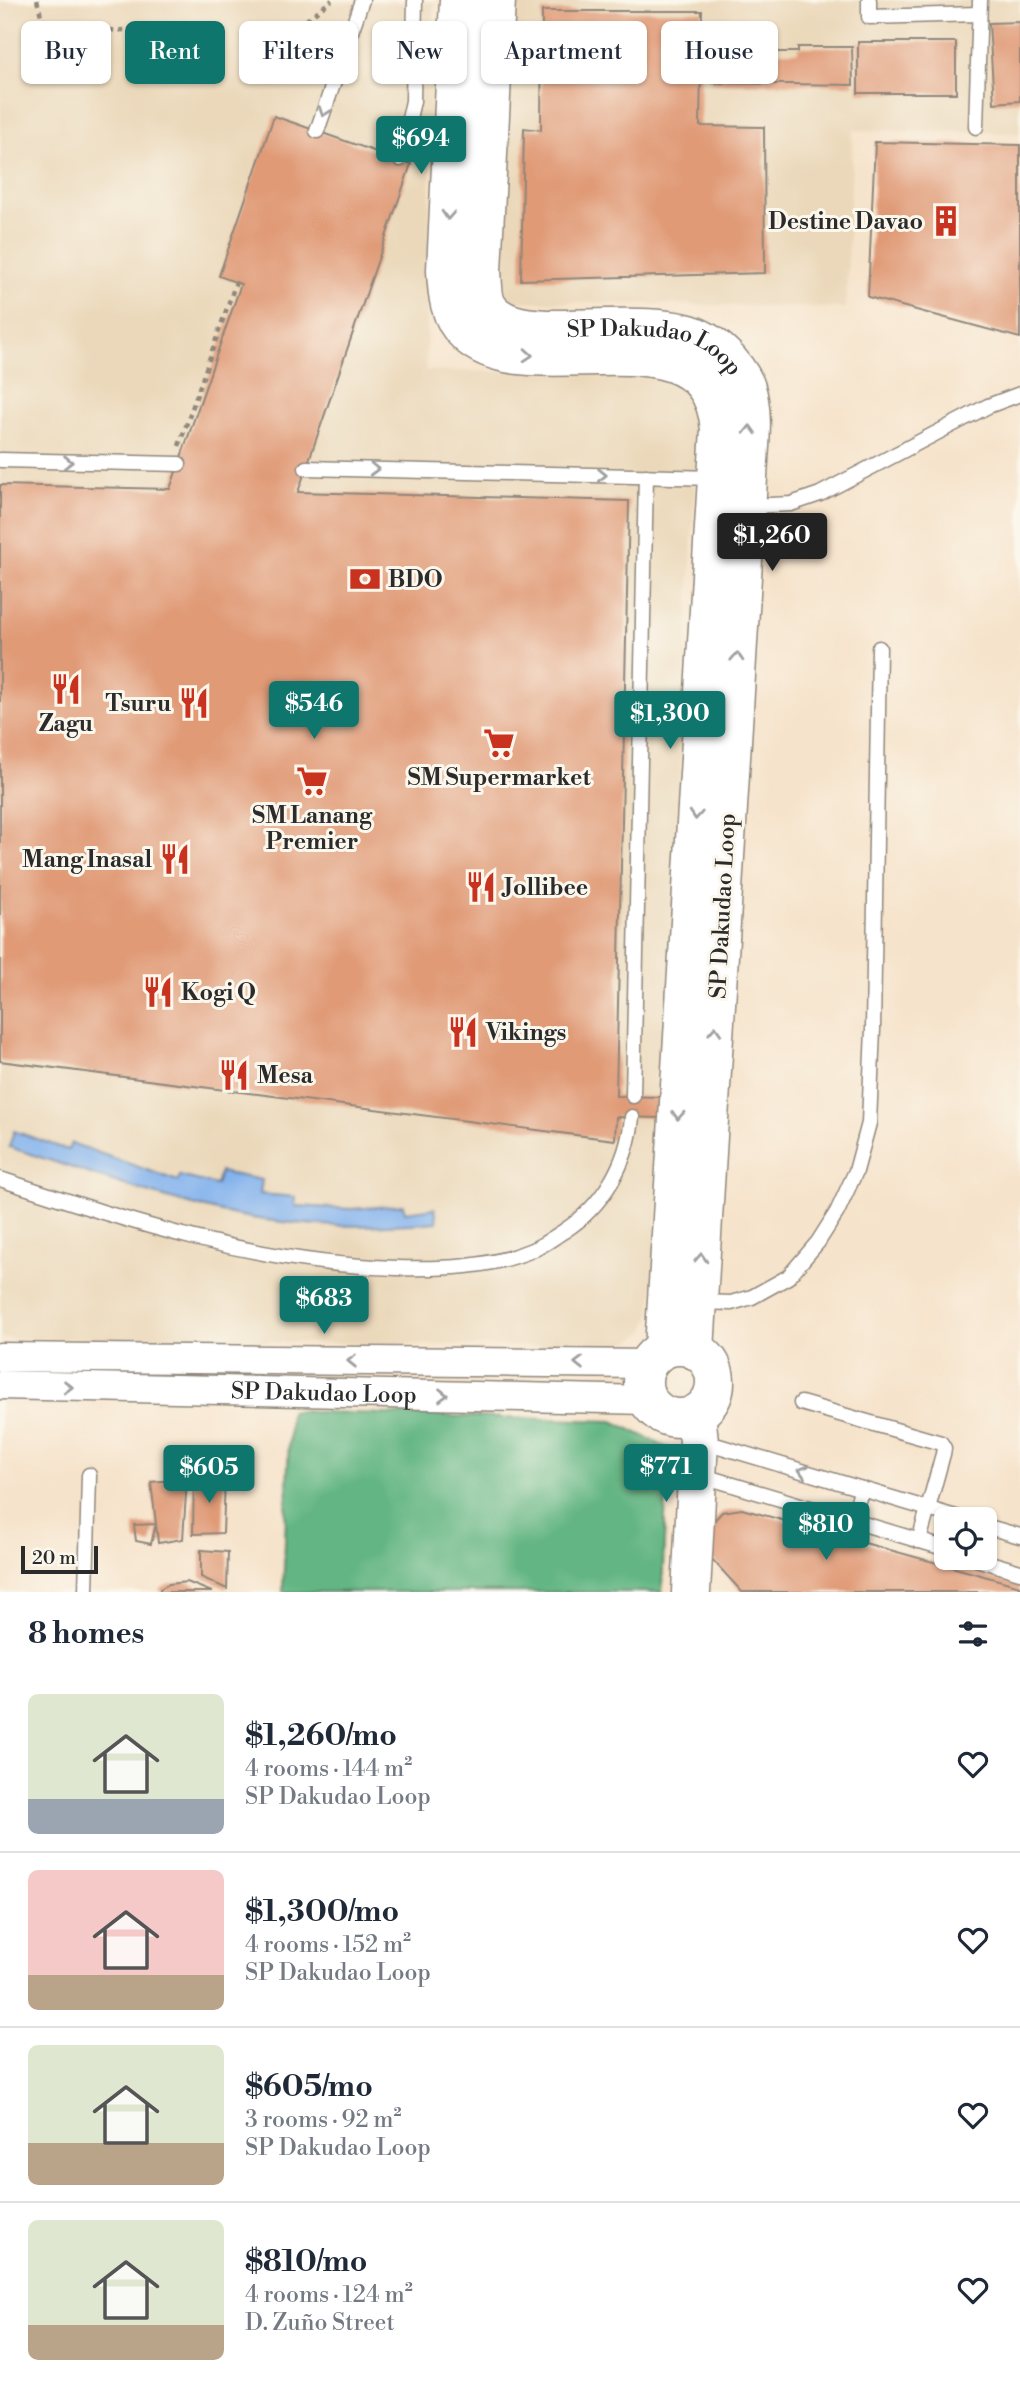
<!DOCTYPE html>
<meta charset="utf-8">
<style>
:root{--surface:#fff;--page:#f6f6f7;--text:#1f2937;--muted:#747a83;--line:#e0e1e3;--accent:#0f766e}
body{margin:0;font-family:"Libre Bodoni",serif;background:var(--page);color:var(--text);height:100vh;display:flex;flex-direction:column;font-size:26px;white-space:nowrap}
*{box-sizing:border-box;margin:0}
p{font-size:23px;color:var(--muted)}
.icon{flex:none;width:38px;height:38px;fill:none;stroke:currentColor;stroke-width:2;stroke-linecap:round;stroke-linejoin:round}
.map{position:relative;height:1592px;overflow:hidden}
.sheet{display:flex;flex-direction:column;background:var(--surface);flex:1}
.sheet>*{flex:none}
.banner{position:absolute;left:21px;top:21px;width:978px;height:63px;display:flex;gap:14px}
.tools{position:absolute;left:934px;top:1507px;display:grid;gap:14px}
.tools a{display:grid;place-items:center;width:63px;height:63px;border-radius:10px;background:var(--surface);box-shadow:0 2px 5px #0004;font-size:35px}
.scale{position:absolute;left:21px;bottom:18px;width:77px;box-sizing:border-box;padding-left:7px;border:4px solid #2b2b2b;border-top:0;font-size:19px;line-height:24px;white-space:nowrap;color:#2b2b2b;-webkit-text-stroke:5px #fbf7ec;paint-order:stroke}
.price{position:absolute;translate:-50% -60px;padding:0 16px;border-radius:7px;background:var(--accent);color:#fff;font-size:23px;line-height:46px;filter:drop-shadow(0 2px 4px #0008)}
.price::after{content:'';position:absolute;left:50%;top:42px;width:21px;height:16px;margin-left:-10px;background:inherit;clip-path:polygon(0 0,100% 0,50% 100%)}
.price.current{background:#222;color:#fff}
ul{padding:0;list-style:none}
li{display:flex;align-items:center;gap:21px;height:175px;padding:0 28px}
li+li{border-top:2px solid var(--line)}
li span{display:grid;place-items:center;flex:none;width:196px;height:140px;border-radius:10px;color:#555}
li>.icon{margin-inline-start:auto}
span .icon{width:84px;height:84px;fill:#fffc;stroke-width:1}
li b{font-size:30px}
h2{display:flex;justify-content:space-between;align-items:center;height:84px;padding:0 28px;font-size:30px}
.chip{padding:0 24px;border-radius:10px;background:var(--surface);box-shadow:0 2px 5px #0004;font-size:24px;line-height:63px}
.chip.current{background:var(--accent);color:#fff}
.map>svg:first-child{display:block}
.built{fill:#ebd8ba}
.forest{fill:#63b683;stroke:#477057;stroke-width:2}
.water{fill:#83b2ed;stroke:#576e8c;stroke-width:2}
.building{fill:#e09a76}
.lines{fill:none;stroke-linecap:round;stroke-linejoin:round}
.lane-casing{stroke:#90877b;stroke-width:17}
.street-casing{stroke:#90877b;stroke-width:31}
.secondary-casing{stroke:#90877b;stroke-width:41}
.path{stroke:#90877b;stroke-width:4.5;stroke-dasharray:5 5;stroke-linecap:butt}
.lane{stroke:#fff;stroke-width:14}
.street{stroke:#fff;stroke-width:28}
.secondary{stroke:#fff;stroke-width:38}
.oneway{stroke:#a0a0a0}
.labels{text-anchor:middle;stroke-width:6;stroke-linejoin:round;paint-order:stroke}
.poi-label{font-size:23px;font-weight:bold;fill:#2b2b2b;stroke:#fbf7ec;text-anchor:start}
.street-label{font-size:23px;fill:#2b2b2b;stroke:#fbf7ec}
</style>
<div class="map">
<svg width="1020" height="1592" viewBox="0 0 1020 1592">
<rect width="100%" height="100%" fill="#fbf7ec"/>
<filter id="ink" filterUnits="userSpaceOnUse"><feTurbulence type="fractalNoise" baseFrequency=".0143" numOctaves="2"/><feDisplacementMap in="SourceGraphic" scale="14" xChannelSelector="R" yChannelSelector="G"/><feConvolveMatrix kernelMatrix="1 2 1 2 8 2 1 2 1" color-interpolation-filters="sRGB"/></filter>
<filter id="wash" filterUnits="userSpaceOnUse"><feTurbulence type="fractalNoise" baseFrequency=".00686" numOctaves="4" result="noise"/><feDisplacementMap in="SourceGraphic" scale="28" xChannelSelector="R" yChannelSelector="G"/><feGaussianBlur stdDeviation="1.57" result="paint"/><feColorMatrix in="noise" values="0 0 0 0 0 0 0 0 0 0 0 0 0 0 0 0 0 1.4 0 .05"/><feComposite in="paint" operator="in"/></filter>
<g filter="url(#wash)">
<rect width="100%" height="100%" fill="#f6e3cb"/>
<g class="built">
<path d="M513,0h507v133l-167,-3 -7,178 -342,-7z"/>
<path d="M0,2l434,1 -8,368 219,2 21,6 15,11 13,17 4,17 -45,873 -2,17 -6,16 -12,10 -16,5 -19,2 -598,-9z"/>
</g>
<path class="forest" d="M290,1411l323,10 55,27 -6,144h-379z"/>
<path class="water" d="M14,1131l54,19 3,-7 107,38 2,-5 36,9 4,-13 42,8 -2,14 36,3 -1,9 56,3 52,-4 2,7 30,-4 2,14c-67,6 -136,6 -202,-7 -77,-16 -151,-44 -226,-68z"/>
<g id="blocks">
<g class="building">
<path d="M542,11h160l-2,115 64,1 1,146 -244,7 3,-152 17,2z"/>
<path d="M1020,22v79l-26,2 -5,-80z"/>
<rect x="858" y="42" width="98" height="51"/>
<path d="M771,46v6h27v-5h54l1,38 -142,-2 -2,-36z"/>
<path d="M274,116l137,48 -113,328 331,9 -13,595 46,1v21l-46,-1 -1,23 -615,-79v-576l170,4 71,-205 -22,-8z"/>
<path d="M875,142l145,3v193l-152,-41z"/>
<path d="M194,1475l31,3 -2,55 -30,1z"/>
<path d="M187,1479l-4,60 -25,4 -2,-19 -5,20 -15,-3 -2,-16 22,-1 -5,-42z"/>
<path d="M742,1509l278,77v6h-278l-32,-35 3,-35 9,-10z"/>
<path d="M201,1550l27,2 -1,37 -26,-12z"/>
<path d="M187,1582l25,10h-52v-3l9,-5z"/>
</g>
</g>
</g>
<g filter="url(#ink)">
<use href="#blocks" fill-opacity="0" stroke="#90877b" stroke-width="2"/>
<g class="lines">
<defs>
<g id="lane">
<path d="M869,0v17l110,-3"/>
<path d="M976,127l4,-127"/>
<path d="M317,131l45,-131"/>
<path d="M400,159l13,-58 2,-101"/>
<path d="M0,460l179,4"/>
<path d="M306,468l409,10"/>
<path d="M748,506l43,-2 29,-10 168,-88 32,-12"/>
<path d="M633,1096l13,-620"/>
<path d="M0,1179c131,43 257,85 397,89 45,1 93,0 135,-18 11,-4 22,-13 32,-19 39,-25 64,-68 68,-114"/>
<path d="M701,1302l30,1 21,-6 36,-20 30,-35 19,-30 19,-41 13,-48 4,-94 6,-381"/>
<path d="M801,1403l140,40 3,5 -1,6 -24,87"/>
<path d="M702,1441l260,78"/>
<path d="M700,1475l247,74"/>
<path d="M851,1521l11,-32"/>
<path d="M985,1526l35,10"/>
<path d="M973,1558l47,14"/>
<path d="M86,1592l3,-117"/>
</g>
<g id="street">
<path d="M0,1357l647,7"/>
<path id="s1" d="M0,1385l647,15"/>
</g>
<g id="secondary">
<path d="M459,0l-13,270c1,23 3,48 21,64 63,61 241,-35 253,95l-56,920"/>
<path id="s2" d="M496,0l-14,270c1,13 0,32 9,41 15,17 44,18 65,18 38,0 99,-5 133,5 16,5 29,15 40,27 6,7 14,17 17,27 9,28 3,61 2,90l-53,872"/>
<circle cx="679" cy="1382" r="36"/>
<path d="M691,1592l8,-151 -3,-27"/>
</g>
</defs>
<use href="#lane" class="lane-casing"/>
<use href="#street" class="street-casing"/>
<use href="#secondary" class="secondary-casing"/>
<g class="path">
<path d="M37,0l5,19 15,10 14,2 115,-2"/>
<path d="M304,29l1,-8 27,-21"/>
<path d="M179,446l57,-164"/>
</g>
<use href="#lane" class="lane"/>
<use href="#street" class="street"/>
<use href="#secondary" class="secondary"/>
</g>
<defs><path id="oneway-chevron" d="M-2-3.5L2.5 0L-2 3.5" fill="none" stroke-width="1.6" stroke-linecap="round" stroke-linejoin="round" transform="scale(1.75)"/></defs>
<g class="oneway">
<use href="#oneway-chevron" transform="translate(324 112) rotate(109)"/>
<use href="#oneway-chevron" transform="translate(448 215) rotate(93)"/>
<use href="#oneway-chevron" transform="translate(528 355) rotate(4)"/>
<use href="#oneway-chevron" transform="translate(750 430) rotate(-88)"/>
<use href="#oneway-chevron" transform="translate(68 462) rotate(1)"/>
<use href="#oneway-chevron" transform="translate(374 469) rotate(2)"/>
<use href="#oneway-chevron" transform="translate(602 475) rotate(1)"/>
<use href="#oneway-chevron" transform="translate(737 657) rotate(-87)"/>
<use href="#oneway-chevron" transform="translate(696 815) rotate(94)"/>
<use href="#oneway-chevron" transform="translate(715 1031) rotate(-87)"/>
<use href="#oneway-chevron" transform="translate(678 1115) rotate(93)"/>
<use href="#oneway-chevron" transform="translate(701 1258) rotate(-87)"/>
<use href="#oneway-chevron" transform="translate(352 1361) rotate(-179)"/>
<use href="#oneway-chevron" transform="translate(579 1363) rotate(-179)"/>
<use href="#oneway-chevron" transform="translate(68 1387) rotate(1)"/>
<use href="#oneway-chevron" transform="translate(443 1395) rotate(1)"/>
<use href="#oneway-chevron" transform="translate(803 1471) rotate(-163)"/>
</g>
</g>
<defs>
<symbol id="building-bare" viewBox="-9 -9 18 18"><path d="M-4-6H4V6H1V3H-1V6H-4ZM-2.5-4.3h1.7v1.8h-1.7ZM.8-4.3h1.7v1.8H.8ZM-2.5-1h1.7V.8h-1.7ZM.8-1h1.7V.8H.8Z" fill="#c8321e" stroke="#fbf7ec" stroke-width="2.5" paint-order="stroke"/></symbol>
<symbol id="bank-bare" viewBox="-9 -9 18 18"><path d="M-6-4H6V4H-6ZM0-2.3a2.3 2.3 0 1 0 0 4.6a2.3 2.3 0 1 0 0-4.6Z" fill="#c8321e" stroke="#fbf7ec" stroke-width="2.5" paint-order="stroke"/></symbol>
<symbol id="restaurant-bare" viewBox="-9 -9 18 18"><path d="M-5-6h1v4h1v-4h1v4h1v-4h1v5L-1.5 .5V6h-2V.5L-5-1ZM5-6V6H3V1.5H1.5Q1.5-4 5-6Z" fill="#c8321e" stroke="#fbf7ec" stroke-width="2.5" paint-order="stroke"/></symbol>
<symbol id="supermarket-bare" viewBox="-9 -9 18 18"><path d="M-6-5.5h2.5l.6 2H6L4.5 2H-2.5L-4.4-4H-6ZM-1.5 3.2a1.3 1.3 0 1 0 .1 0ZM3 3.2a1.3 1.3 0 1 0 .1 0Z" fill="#c8321e" stroke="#fbf7ec" stroke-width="2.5" paint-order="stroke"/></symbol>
</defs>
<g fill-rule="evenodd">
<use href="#building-bare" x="924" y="199" width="44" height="44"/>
<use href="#bank-bare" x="343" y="557" width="44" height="44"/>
<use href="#restaurant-bare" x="44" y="667" width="44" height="44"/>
<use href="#restaurant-bare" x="172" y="681" width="44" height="44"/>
<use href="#supermarket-bare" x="477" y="721" width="44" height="44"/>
<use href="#supermarket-bare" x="290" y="759" width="44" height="44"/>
<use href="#restaurant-bare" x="153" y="837" width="44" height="44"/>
<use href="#restaurant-bare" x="459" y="865" width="44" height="44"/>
<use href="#restaurant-bare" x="136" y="970" width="44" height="44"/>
<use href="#restaurant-bare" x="441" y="1010" width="44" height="44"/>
<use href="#restaurant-bare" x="212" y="1053" width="44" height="44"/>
</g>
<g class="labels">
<g class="poi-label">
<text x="923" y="229" text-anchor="end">Destine Davao</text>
<text x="388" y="587">BDO</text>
<text x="171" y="711" text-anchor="end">Tsuru</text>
<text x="66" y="731" text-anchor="middle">Zagu</text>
<text x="499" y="785" text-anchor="middle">SM Supermarket</text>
<text x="312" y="823" text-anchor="middle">SM Lanang<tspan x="312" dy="26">Premier</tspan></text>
<text x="152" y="867" text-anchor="end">Mang Inasal</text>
<text x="504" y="895">Jollibee</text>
<text x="181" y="1000">Kogi Q</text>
<text x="486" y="1040">Vikings</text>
<text x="257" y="1083">Mesa</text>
</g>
<g class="street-label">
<text dy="8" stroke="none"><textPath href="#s2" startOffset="486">SP Dakudao Loop</textPath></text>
<text transform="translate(722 906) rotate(-87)" y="8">SP Dakudao Loop</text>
<text dy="8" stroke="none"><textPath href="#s1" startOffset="324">SP Dakudao Loop</textPath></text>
</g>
</g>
</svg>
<div class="tools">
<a><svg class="icon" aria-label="locate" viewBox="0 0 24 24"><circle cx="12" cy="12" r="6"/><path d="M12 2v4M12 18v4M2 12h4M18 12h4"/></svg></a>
</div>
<div class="scale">20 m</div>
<b class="price" style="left:421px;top:176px">$694</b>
<b class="price current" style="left:772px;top:573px">$1,260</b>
<b class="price" style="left:314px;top:741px">$546</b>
<b class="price" style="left:670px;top:751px">$1,300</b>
<b class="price" style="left:324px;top:1336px">$683</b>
<b class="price" style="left:666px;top:1504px">$771</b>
<b class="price" style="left:209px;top:1505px">$605</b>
<b class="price" style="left:826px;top:1562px">$810</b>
<div class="banner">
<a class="chip">Buy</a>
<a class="chip current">Rent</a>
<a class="chip">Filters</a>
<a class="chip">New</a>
<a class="chip">Apartment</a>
<a class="chip">House</a>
</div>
</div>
<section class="sheet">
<h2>8 homes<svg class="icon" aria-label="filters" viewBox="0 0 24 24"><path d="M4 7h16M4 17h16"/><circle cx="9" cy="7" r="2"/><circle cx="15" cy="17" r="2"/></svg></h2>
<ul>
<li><span style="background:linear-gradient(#dfe7d0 75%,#9aa5b1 0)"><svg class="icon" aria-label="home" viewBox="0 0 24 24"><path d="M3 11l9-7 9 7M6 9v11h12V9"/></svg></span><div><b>$1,260/mo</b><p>4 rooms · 144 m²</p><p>SP Dakudao Loop</p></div><svg class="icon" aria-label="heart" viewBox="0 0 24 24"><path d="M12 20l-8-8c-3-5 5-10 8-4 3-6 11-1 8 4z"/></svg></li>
<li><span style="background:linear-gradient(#f6c9c9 75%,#b9a48a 0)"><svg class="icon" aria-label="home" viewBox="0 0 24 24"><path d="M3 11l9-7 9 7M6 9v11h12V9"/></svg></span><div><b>$1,300/mo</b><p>4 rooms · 152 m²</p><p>SP Dakudao Loop</p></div><svg class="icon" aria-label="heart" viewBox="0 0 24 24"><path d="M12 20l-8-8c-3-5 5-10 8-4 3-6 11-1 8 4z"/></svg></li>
<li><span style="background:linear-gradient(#dfe7d0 70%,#b9a48a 0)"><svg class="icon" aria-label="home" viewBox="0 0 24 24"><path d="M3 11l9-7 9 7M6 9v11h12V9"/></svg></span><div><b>$605/mo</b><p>3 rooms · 92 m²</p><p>SP Dakudao Loop</p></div><svg class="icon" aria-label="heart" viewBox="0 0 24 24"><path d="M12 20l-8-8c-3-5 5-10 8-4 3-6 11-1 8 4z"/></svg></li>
<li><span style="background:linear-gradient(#dfe7d0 75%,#b9a48a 0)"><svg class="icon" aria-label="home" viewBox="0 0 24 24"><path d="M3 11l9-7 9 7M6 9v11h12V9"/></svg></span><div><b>$810/mo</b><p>4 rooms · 124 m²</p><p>D. Zuño Street</p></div><svg class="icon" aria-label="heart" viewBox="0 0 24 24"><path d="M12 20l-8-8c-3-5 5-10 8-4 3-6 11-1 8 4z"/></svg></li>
</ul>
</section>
